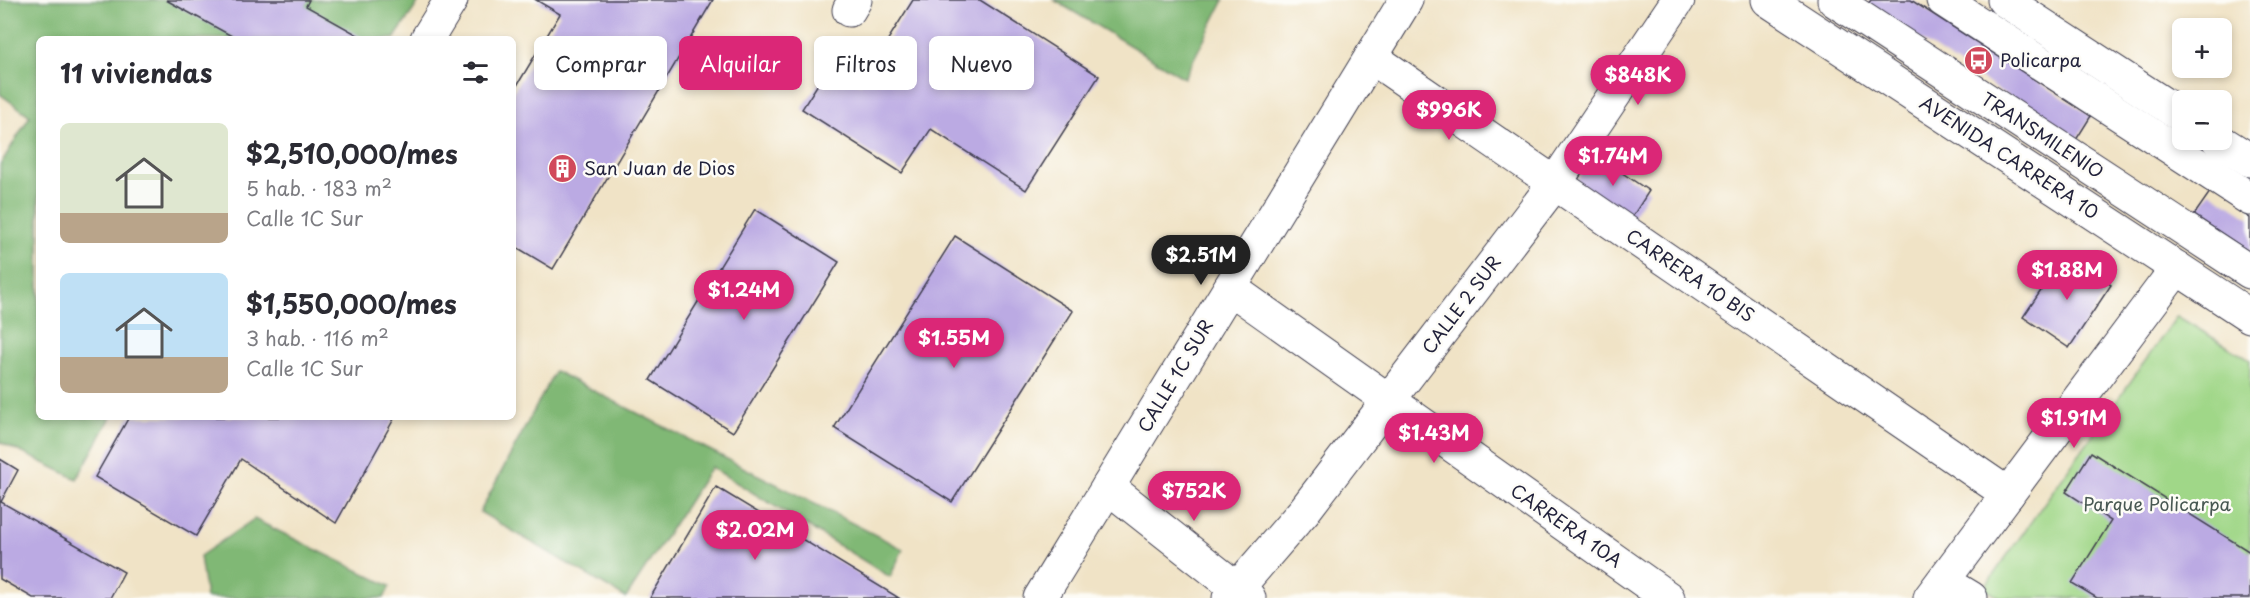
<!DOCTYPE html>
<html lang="es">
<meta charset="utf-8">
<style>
:root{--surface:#fff;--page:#f2f2f3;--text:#2b2b33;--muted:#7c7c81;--accent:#db2777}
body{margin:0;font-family:"Playpen Sans",sans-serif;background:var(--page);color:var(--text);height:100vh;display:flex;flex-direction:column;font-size:22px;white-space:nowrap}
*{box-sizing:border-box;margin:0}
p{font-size:20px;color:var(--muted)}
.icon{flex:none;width:33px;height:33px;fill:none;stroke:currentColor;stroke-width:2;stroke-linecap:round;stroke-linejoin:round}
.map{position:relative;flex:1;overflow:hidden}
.panel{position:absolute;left:36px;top:36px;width:480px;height:384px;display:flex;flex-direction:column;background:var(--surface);border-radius:9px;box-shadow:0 3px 9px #0003}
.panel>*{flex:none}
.banner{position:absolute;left:534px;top:36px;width:570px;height:54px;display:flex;gap:12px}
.controls{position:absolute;left:2172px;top:18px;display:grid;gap:12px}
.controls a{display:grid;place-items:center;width:60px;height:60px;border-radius:9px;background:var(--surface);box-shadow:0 3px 9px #0003;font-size:30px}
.price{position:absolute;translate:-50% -51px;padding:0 14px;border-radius:21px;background:var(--accent);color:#fff;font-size:20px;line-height:39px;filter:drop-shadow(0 2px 3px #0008)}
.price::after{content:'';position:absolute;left:50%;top:36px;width:18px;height:14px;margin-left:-9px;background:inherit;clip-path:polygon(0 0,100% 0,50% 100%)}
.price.current{background:#222;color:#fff}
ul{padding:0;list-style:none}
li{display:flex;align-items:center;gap:18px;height:150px;padding:0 24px}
li span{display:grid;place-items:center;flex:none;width:168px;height:120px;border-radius:9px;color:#555}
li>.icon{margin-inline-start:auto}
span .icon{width:72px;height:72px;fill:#fffc;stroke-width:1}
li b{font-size:26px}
h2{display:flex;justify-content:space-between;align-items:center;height:72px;padding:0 24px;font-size:26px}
.tag{padding:0 21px;border-radius:9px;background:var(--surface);box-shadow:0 3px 9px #0003;font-size:21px;line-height:54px}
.tag.current{background:var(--accent);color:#fff}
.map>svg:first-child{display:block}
.green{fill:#a0d788;stroke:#617c62;stroke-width:1.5}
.forest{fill:#80b874;stroke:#516d58;stroke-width:1.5}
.building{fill:#bbaae3}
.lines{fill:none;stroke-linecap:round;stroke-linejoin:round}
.minor-casing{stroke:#413f50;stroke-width:35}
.major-casing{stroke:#413f50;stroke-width:35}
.minor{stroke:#fff;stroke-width:33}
.major{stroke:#fff;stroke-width:33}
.labels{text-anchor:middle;stroke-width:5;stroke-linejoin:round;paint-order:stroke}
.poi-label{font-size:18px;fill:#22223b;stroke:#fdfcf7;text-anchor:start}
.street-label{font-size:18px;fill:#22223b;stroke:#fdfcf7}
.park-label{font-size:18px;fill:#485852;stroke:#fdfcf7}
</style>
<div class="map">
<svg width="2250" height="598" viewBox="0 0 2250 598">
<rect width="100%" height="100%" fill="#fdfcf7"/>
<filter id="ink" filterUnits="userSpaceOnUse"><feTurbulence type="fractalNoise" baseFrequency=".0167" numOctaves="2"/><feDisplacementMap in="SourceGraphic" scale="12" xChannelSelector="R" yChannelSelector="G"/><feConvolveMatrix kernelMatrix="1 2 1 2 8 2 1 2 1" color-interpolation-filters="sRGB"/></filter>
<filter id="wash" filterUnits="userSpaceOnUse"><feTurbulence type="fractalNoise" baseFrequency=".008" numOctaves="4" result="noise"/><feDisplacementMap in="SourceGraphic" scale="24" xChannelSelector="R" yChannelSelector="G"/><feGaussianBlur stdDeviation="1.35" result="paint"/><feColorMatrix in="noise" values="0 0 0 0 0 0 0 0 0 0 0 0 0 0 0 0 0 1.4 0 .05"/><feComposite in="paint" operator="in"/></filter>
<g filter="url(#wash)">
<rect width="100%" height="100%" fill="#f0e3c6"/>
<path class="green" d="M2177,316l73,44v238h-250l-16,-10z"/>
<g class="forest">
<path d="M0,0h420l-26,39h-355v378h72l-34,62 -77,-37v-277l30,-49 -30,-22z"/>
<path d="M1054,0h170l-40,78z"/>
<path d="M555,371l348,178 -13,28 -179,-110 -85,131 -146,-86z"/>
<path d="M254,519l136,67 -6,12h-178l-6,-42z"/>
</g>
<g id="blocks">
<g class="building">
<path d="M166,0h143l-3,6 59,33h-128z"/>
<path d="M536,0h177l-160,269 -40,-24v-153l47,-78z"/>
<path d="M913,0h67l119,76 -73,114 -95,-61 -29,44 -100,-64 28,-44 30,19z"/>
<path d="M1871,0h40l180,116 -15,24 -209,-135z"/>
<path d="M1594,154l55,37 -20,31 -52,-41z"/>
<path d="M2210,192l40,26v34l-56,-37z"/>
<path d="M755,209l84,53 -106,170 -83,-52z"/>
<path d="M955,236l118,75 -121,191 -118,-74z"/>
<path d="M2066,254l45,31 -42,63 -46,-31z"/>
<path d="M129,417h266l-59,106 -95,-64 -45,77 -101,-59z"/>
<path d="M2091,452l159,100v46h-153l-25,-15 39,-62 -45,-29z"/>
<path d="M0,459l18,11 -17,32 123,70 -14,26h-77l-33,-19z"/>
<path d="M716,487l183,111h-249z"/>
</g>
</g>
</g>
<g filter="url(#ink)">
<use href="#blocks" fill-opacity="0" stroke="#413f50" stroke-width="1.5"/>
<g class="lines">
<defs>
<g id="minor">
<path d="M1834,0l416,272"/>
<path d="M1943,0l307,199"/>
<path d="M849,10l6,-10"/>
<path d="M427,39l24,-39"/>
<path d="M1371,57l637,437"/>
<path d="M1230,288l438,310"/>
<path d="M1108,487l141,111"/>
<path d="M1943,581l28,17"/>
<path d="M1040,598l366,-598"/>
<path d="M1229,598l75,-87 251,-328 123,-183"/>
<path d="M1930,598l247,-330"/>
</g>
<g id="major">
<path d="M1768,0l482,316"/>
<path d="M2004,0l178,116"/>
<path d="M2218,140l32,20"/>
</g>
</defs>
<use href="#minor" class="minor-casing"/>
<use href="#major" class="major-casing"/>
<use href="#minor" class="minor"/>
<use href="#major" class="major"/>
</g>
</g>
<defs>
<symbol id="bus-disc" viewBox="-11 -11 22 22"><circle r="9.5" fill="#d1495b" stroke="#fdfcf7"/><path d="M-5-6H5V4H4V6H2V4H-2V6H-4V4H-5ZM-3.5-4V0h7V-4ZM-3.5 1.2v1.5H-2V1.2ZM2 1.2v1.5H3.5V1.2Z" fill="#fff"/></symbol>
<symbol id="building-disc" viewBox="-11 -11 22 22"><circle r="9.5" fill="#d1495b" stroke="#fdfcf7"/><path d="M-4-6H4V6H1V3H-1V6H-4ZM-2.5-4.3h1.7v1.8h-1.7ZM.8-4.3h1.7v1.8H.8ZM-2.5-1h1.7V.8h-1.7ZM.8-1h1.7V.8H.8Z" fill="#fff"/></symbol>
</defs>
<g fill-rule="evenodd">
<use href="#bus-disc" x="1962" y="44" width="33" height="33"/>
<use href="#building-disc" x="546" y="152" width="33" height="33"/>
</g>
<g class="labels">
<g class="poi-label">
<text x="2000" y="67">Policarpa</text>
<text x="584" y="175">San Juan de Dios</text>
</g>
<g class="street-label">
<text transform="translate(2042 136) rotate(33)" y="6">TRANSMILENIO</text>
<text transform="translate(2009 158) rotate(33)" y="6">AVENIDA CARRERA 10</text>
<text transform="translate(1690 276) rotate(34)" y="6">CARRERA 10 BIS</text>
<text transform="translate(1462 305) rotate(-53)" y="6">CALLE 2 SUR</text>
<text transform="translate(1176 376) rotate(-59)" y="6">CALLE 1C SUR</text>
<text transform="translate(1566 526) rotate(35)" y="6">CARRERA 10A</text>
</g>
<g class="park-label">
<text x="2157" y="511">Parque Policarpa</text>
</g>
</g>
</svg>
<div class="controls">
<a>+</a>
<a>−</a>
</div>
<b class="price" style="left:1638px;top:106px">$848K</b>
<b class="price" style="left:1449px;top:141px">$996K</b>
<b class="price" style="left:1613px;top:187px">$1.74M</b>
<b class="price current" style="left:1201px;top:286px">$2.51M</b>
<b class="price" style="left:2067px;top:301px">$1.88M</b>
<b class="price" style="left:744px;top:321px">$1.24M</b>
<b class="price" style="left:954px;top:369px">$1.55M</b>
<b class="price" style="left:2074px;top:449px">$1.91M</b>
<b class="price" style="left:1434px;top:464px">$1.43M</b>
<b class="price" style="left:1194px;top:522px">$752K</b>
<b class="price" style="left:755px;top:561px">$2.02M</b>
<div class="banner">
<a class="tag">Comprar</a>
<a class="tag current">Alquilar</a>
<a class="tag">Filtros</a>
<a class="tag">Nuevo</a>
</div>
<section class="panel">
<h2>11 viviendas<svg class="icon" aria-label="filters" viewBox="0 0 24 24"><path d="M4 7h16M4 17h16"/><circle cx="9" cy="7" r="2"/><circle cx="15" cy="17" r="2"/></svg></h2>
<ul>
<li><span style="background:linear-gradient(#dfe7d0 75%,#b9a48a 0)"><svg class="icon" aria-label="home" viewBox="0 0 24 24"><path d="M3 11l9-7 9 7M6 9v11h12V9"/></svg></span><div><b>$2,510,000/mes</b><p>5 hab. · 183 m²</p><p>Calle 1C Sur</p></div></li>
<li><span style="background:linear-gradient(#bfe0f5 70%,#b9a48a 0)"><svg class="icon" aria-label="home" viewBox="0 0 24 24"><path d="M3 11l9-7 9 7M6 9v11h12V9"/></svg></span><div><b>$1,550,000/mes</b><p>3 hab. · 116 m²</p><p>Calle 1C Sur</p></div></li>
</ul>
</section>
</div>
